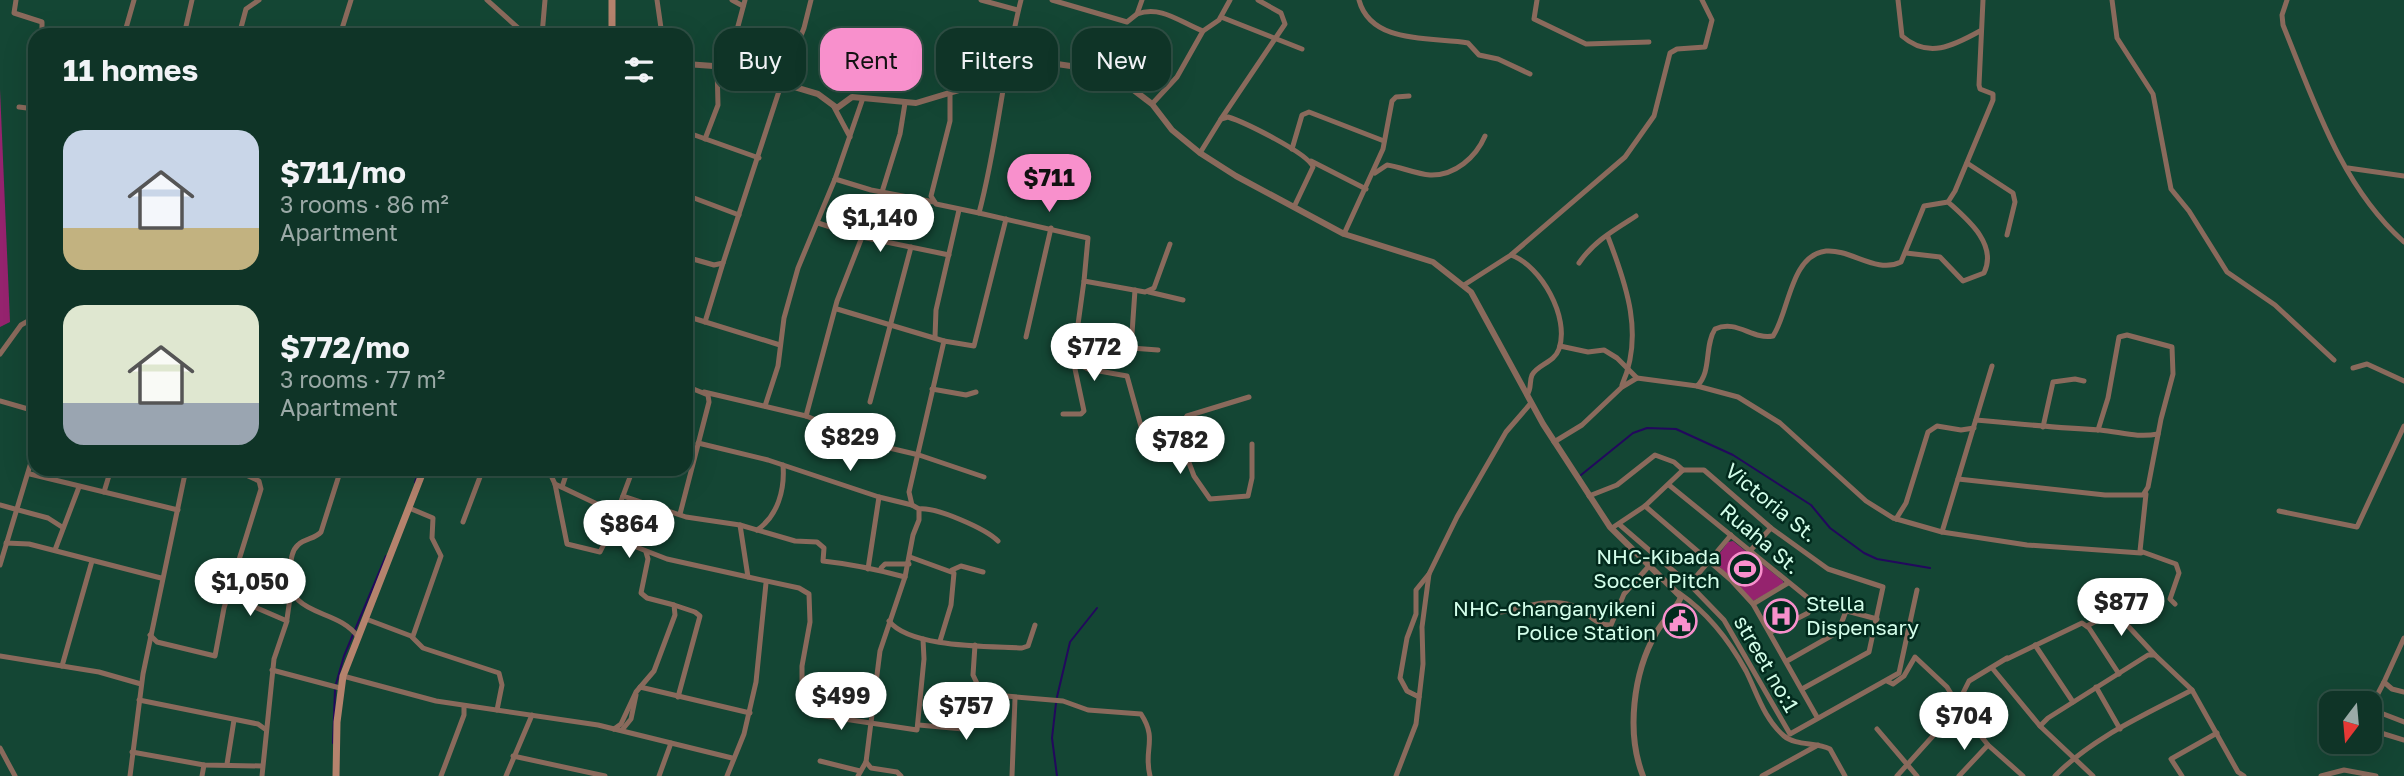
<!DOCTYPE html>
<meta charset="utf-8">
<style>
:root{--surface:#0f3427;--page:#1d3f33;--text:#f1f3f6;--muted:#9baaa7;--line:#2f4f44;--accent:#f890cc}
body{margin:0;font-family:"Golos Text",sans-serif;background:var(--page);color:var(--text);height:100vh;display:flex;flex-direction:column;font-size:26px;white-space:nowrap}
*{box-sizing:border-box;margin:0}
p{font-size:23px;color:var(--muted)}
.icon{flex:none;width:38px;height:38px;fill:none;stroke:currentColor;stroke-width:2;stroke-linecap:round;stroke-linejoin:round}
.map{position:relative;flex:1;overflow:hidden}
.sheet{position:absolute;left:28px;top:28px;width:665px;height:448px;display:flex;flex-direction:column;background:var(--surface);border-radius:21px;box-shadow:0 7px 28px #0002,0 0 0 2px var(--line)}
.sheet>*{flex:none}
.top-card{position:absolute;left:714px;top:28px;width:665px;height:63px;display:flex;gap:14px}
.needle{width:46px;rotate:196deg}
.fabs{position:absolute;left:2319px;top:691px;display:grid;gap:14px}
.fabs a{display:grid;place-items:center;width:63px;height:63px;border-radius:14px;background:var(--surface);box-shadow:0 7px 28px #0002,0 0 0 2px var(--line);font-size:35px}
.price{position:absolute;translate:-50% -60px;padding:0 16px;border-radius:24px;background:#fff;color:#222;font-size:23px;line-height:46px;filter:drop-shadow(0 2px 4px #0008)}
.price::after{content:'';position:absolute;left:50%;top:42px;width:21px;height:16px;margin-left:-10px;background:inherit;clip-path:polygon(0 0,100% 0,50% 100%)}
.price.on{background:var(--accent);color:#111}
ul{padding:0;list-style:none}
li{display:flex;align-items:center;gap:21px;height:175px;padding:0 35px}
li span{display:grid;place-items:center;flex:none;width:196px;height:140px;border-radius:21px;color:#555}
li>.icon{margin-inline-start:auto}
span .icon{width:84px;height:84px;fill:#fffc;stroke-width:1}
li b{font-size:30px}
h2{display:flex;justify-content:space-between;align-items:center;height:84px;padding:0 35px;font-size:30px}
.pill{padding:0 24px;border-radius:21px;background:var(--surface);box-shadow:0 7px 28px #0002,0 0 0 2px var(--line);font-size:24px;line-height:63px}
.pill.on{background:var(--accent);color:#111}
.map>svg:first-child{display:block}
.grass{fill:#95236e}
.lines{fill:none;stroke-linecap:round;stroke-linejoin:round}
.stream{stroke:#22085d;stroke-width:2}
.minor{stroke:#8a6a5c;stroke-width:5}
.tertiary{stroke:#8a6a5c;stroke-width:6}
.secondary{stroke:#b5836d;stroke-width:7}
.labels{text-anchor:middle;stroke-width:5;stroke-linejoin:round;paint-order:stroke}
.street-label{font-size:21px;fill:#d3feea;stroke:#022a1d}
.poi-label{font-size:21px;fill:#d3feea;stroke:#022a1d;text-anchor:end}
</style>
<div class="map">
<svg width="2404" height="776" viewBox="0 0 2404 776">
<rect width="100%" height="100%" fill="#144634"/>
<g class="grass">
<path d="M0,89l10,233 -10,5z"/>
<path d="M1733,541l50,40 1,3 -31,17 -39,-40 14,-19z"/>
</g>
<g class="lines">
<g class="stream">
<path d="M1581,475l52,-42 14,-5 29,1 57,26 78,50 19,23 34,25 13,6 53,9"/>
<path d="M415,482l5,-13"/>
<path d="M336,684l8,-28 42,-100"/>
<path d="M1057,697l13,-55 27,-34"/>
<path d="M1056,703l-4,35 5,38"/>
<path d="M333,743l2,-53"/>
</g>
<g class="minor">
<path d="M16,0l-2,13 28,9v13"/>
<path d="M487,0l39,35"/>
<path d="M657,0l5,35"/>
<path d="M732,0l11,6"/>
<path d="M981,0l37,10"/>
<path d="M1021,0c-18,70 -23,142 -42,213l109,25 -4,43 61,11 9,-4 16,-44"/>
<path d="M1052,0l75,22 10,-8 5,-14"/>
<path d="M1359,0c12,45 74,37 109,43l11,12 19,4 32,15"/>
<path d="M1537,0l-3,19 52,25 63,-2"/>
<path d="M1898,0l4,36c26,23 51,10 78,-5"/>
<path d="M2112,0l5,38 36,56 18,95 18,22 38,61 48,33 59,55"/>
<path d="M2287,0l-5,15 1,10c31,76 58,161 121,217"/>
<path d="M1137,14c25,-9 44,9 66,17l16,-11 11,-20"/>
<path d="M1221,17l81,32"/>
<path d="M124,35l10,-35"/>
<path d="M184,35l8,-35"/>
<path d="M239,35l7,-26 13,-9"/>
<path d="M340,35l11,-35"/>
<path d="M542,35l3,-35"/>
<path d="M727,67l18,-67"/>
<path d="M950,94v27l-19,75 5,8 43,9"/>
<path d="M1152,104l25,-27 26,-46"/>
<path d="M19,107l16,2"/>
<path d="M834,107l16,30"/>
<path d="M1221,119l64,-95 -4,-11 -23,-13"/>
<path d="M686,132l73,26"/>
<path d="M705,139l13,-34 -1,-39"/>
<path d="M1292,149l10,-34 7,-3 75,29"/>
<path d="M1200,153l21,-34 7,-2c16,5 80,36 85,50l-19,40"/>
<path d="M1311,161l55,28"/>
<path d="M1967,163l46,30 2,9 -8,33"/>
<path d="M2348,168l56,8"/>
<path d="M1375,173l12,-8c14,2 29,9 43,10 25,1 46,-18 55,-39"/>
<path d="M835,179l36,11 63,12"/>
<path d="M882,192l18,-58 5,-31"/>
<path d="M686,195l53,20"/>
<path d="M818,223l44,14 87,18"/>
<path d="M1344,234l39,-85 9,-48 4,-4 13,-1"/>
<path d="M1608,237c19,49 36,99 14,148"/>
<path d="M1906,253l34,4 23,24 21,-8c14,-29 -17,-54 -36,-71"/>
<path d="M1511,255c30,11 59,62 48,94 -5,14 -21,15 -27,26 -3,7 0,13 -5,20"/>
<path d="M686,257l28,8 9,-2 58,-178 23,-57 7,-28"/>
<path d="M1579,263c15,-22 35,-33 57,-47"/>
<path d="M1464,285l47,-30 114,-98 29,-41 16,-63 7,-4 28,-2 7,-27 -10,-20"/>
<path d="M1135,290l-4,58 27,2"/>
<path d="M1149,292l34,8"/>
<path d="M837,309l107,32 -35,151 3,13 7,4v11l-6,15 -8,42 -25,74 -14,111 -8,14"/>
<path d="M686,316l94,29"/>
<path d="M705,322l18,-59"/>
<path d="M935,337l1,-27 23,-100"/>
<path d="M1026,337l25,-109"/>
<path d="M944,341l30,5 32,-127"/>
<path d="M1560,346l28,6 16,-2 13,8 20,20"/>
<path d="M0,354l21,-29 9,-5 5,2"/>
<path d="M1078,364l10,5 39,7 17,61c11,11 23,8 36,2l1,-15 6,-8 62,-19"/>
<path d="M2353,368l14,-4 37,17"/>
<path d="M1697,386l41,11 42,26 86,78 27,17 49,14 85,13 114,8"/>
<path d="M932,389l34,6 10,-3"/>
<path d="M704,392l102,24 75,30 38,9 65,22"/>
<path d="M0,401l35,10"/>
<path d="M870,402l41,-155"/>
<path d="M765,406l13,-40 6,-48 14,-50 37,-89 28,-81"/>
<path d="M1063,414h18l3,-3 -9,-42v-23l9,-65"/>
<path d="M806,416l31,-115 25,-64"/>
<path d="M1976,420c42,4 83,8 124,10 21,2 37,8 58,4"/>
<path d="M2043,427l10,-45 22,-3 9,2"/>
<path d="M1180,439l14,37 16,23 38,-3 4,-18v-34"/>
<path d="M1554,442l28,-17 40,-38 15,-9 60,8c15,-14 7,-40 18,-57 22,-10 37,11 58,7 16,-23 17,-81 53,-85 25,-2 50,23 75,11l23,-56 24,-4 7,-11 38,-91v-6l-13,-5 -1,-4 4,-85"/>
<path d="M698,443l70,17 111,37 33,8"/>
<path d="M341,469l-20,63c-6,7 -16,6 -23,13 -7,6 -7,17 -8,25 -5,49 46,36 68,67"/>
<path d="M487,469h12"/>
<path d="M548,469l7,15 12,60 33,8 8,-16"/>
<path d="M633,469l-25,67 59,23 81,18"/>
<path d="M30,474l148,36"/>
<path d="M1958,479l147,16h38l5,-8 13,-68 12,-45 -1,-27 -45,-12 -8,2 -11,61 -10,32"/>
<path d="M555,484l59,28"/>
<path d="M1669,485l144,117 64,17"/>
<path d="M562,487l6,-18"/>
<path d="M104,492l7,-23"/>
<path d="M2146,494l-6,57 36,13 3,9 -9,26 5,5"/>
<path d="M623,496l63,21 54,8 55,16 22,1 7,6 -1,13c28,3 56,9 82,16"/>
<path d="M1589,496l28,-11 38,-30 19,7 9,8"/>
<path d="M0,505l48,13 14,9"/>
<path d="M1645,506l86,74 22,24 64,113"/>
<path d="M409,508l24,10 -1,20 9,18 -28,80"/>
<path d="M919,509c18,-2 67,20 79,32"/>
<path d="M2279,511l78,16 47,-101"/>
<path d="M680,514l29,-112 -1,-7 -22,-9"/>
<path d="M1896,519l10,-16 22,-71 9,-6 24,4 13,-2"/>
<path d="M463,522l20,-53"/>
<path d="M740,525l8,52 51,11 10,6 1,28 -8,44v38l9,10 106,16 7,-71 -1,-20"/>
<path d="M1620,525l72,62 32,33 66,114 109,-61 18,-83"/>
<path d="M1612,528l33,-22 38,-36h21l67,58 57,41 55,18 -14,65 -67,37"/>
<path d="M757,530c21,-14 28,-41 26,-65"/>
<path d="M1942,532l50,-166"/>
<path d="M6,543l23,1 132,34"/>
<path d="M55,550l24,-63"/>
<path d="M1749,552l22,-24"/>
<path d="M910,557l44,16 -3,32 -11,36"/>
<path d="M0,565l35,-116"/>
<path d="M881,568l4,-4h24"/>
<path d="M868,569l11,-72"/>
<path d="M952,570l9,-4 22,6"/>
<path d="M1689,585l42,-50"/>
<path d="M229,593l5,5 53,23 -13,38 -12,117"/>
<path d="M1679,593c29,20 50,47 67,78 11,22 18,48 38,65 12,10 32,6 46,13l15,27"/>
<path d="M1753,604l35,-21"/>
<path d="M674,605l21,7 5,4 -22,81"/>
<path d="M1501,612c21,-4 45,-13 66,-8 17,3 27,22 44,21l13,-31 25,-28"/>
<path d="M287,619l4,-28"/>
<path d="M366,619l45,17 12,12 76,25 3,12 -5,25"/>
<path d="M889,621c21,27 100,25 133,27l6,-2 7,-21"/>
<path d="M2087,626l27,-15 41,44"/>
<path d="M1771,632l37,-19 5,-11"/>
<path d="M150,635l7,7 58,14 9,-48 37,-119 -2,-8 -26,-12"/>
<path d="M2404,638l-20,44 8,7 12,3"/>
<path d="M975,645l-2,30 9,19 81,7 25,9 53,4c17,26 2,35 9,62"/>
<path d="M2035,645l38,57"/>
<path d="M0,656l99,16 42,12"/>
<path d="M2007,659l75,-36 7,5 30,46"/>
<path d="M1787,661l51,-29 8,-21"/>
<path d="M62,666l30,-105"/>
<path d="M1993,669l47,57 53,50"/>
<path d="M272,670l68,18"/>
<path d="M343,676l93,25 162,24 134,33"/>
<path d="M1887,681l6,3 11,-8 11,-19 32,30 15,25"/>
<path d="M2384,682l-11,21v7l31,12"/>
<path d="M640,687l110,26"/>
<path d="M2096,687l24,42"/>
<path d="M1419,697l-12,-6 -7,-13 7,-40 9,-24v-24l13,-16 28,-57 49,-85 25,-29"/>
<path d="M139,700l119,24 7,5"/>
<path d="M1955,700l7,-5 7,-14 38,-23"/>
<path d="M2379,714l2,19 23,7"/>
<path d="M919,725l44,4 7,-29 8,-10"/>
<path d="M2040,726l8,-8 100,-63h7l37,35 46,82 6,4"/>
<path d="M614,729l7,-5 15,-32 18,-21 21,-56 -1,-10 -27,-7 -6,-5 7,-34 -2,-7"/>
<path d="M1877,729l40,47"/>
<path d="M622,730l9,-11 5,-24"/>
<path d="M0,748l15,28"/>
<path d="M132,752l72,13 58,1"/>
<path d="M513,756l92,20"/>
<path d="M820,761l40,10"/>
<path d="M866,762l5,6 26,4 4,4"/>
<path d="M227,764l7,-44"/>
<path d="M130,776l13,-102 43,-205"/>
<path d="M202,776l2,-11"/>
<path d="M441,776l23,-61v-9"/>
<path d="M506,776l26,-61"/>
<path d="M659,776l12,-33"/>
<path d="M727,776l17,-42 12,-52 10,-99"/>
<path d="M1012,776l3,-78"/>
<path d="M1396,776l20,-52 7,-60 -1,-37 7,-53"/>
<path d="M1762,776l56,-31"/>
<path d="M1897,776l53,-59 12,-5 26,33 35,31"/>
<path d="M1959,776l29,-31"/>
<path d="M2055,776c38,-39 90,-61 137,-86"/>
<path d="M2182,776l-11,-17 46,-26"/>
<path d="M2321,776l23,-6 32,6"/>
</g>
<path class="tertiary" d="M686,64l41,3 91,27 19,14 15,-11 64,6 120,-36 21,-3 34,5 40,19 21,16 20,26 28,23 36,23 108,58 89,28 38,30 72,132 67,103 71,70c-5,13 -18,23 -25,36 -23,40 -30,100 -13,143"/>
<g class="secondary">
<path d="M612,35v-35"/>
<path d="M336,776l1,-54 6,-46 81,-207"/>
</g>
</g>
<defs>
<symbol id="stadium-ring" viewBox="-11 -11 22 22"><circle r="9.5" fill="#022a1d" stroke="#f890cc" stroke-width="1.5"/><path d="M0-5a6.5 5 0 1 0 0 10a6.5 5 0 1 0 0-10ZM-3.5-1.8h7v3.6h-7Z" fill="#f890cc"/></symbol>
<symbol id="hospital-ring" viewBox="-11 -11 22 22"><circle r="9.5" fill="#022a1d" stroke="#f890cc" stroke-width="1.5"/><path d="M-5-5h3v3.5h4V-5h3V5h-3V1.5h-4V5h-3Z" fill="#f890cc"/></symbol>
<symbol id="civic-ring" viewBox="-11 -11 22 22"><circle r="9.5" fill="#022a1d" stroke="#f890cc" stroke-width="1.5"/><path d="M-.6-6.5H3V-4.5H.6V-3L4-1V1h2V6H-6V1h2V-1L-.6-3ZM-1.2 2.5V6h2.4V2.5Z" fill="#f890cc"/></symbol>
</defs>
<g fill-rule="evenodd">
<use href="#stadium-ring" x="1726" y="550" width="38" height="38"/>
<use href="#hospital-ring" x="1762" y="597" width="38" height="38"/>
<use href="#civic-ring" x="1661" y="602" width="38" height="38"/>
</g>
<g class="labels">
<g class="street-label">
<text transform="translate(1771 503) rotate(39)" y="7">Victoria St.</text>
<text transform="translate(1760 539) rotate(40)" y="7">Ruaha St.</text>
<text transform="translate(1766 664) rotate(60)" y="7">street no:1</text>
</g>
<g class="poi-label">
<text x="1720" y="564">NHC-Kibada<tspan x="1720" dy="24">Soccer Pitch</tspan></text>
<text x="1806" y="611" text-anchor="start">Stella<tspan x="1806" dy="24">Dispensary</tspan></text>
<text x="1656" y="616">NHC-Changanyikeni<tspan x="1656" dy="24">Police Station</tspan></text>
</g>
</g>
</svg>
<div class="fabs">
<a><svg class="needle" viewBox="-14 -14 28 28"><path d="M0-13l5 13h-10z" fill="#e53935"/><path d="M0 13l5-13h-10z" fill="#9baaa7"/></svg></a>
</div>
<b class="price on" style="left:1049px;top:214px">$711</b>
<b class="price" style="left:880px;top:254px">$1,140</b>
<b class="price" style="left:1094px;top:383px">$772</b>
<b class="price" style="left:850px;top:473px">$829</b>
<b class="price" style="left:1180px;top:476px">$782</b>
<b class="price" style="left:629px;top:560px">$864</b>
<b class="price" style="left:250px;top:618px">$1,050</b>
<b class="price" style="left:2121px;top:638px">$877</b>
<b class="price" style="left:841px;top:732px">$499</b>
<b class="price" style="left:966px;top:742px">$757</b>
<b class="price" style="left:1964px;top:752px">$704</b>
<div class="top-card">
<a class="pill">Buy</a>
<a class="pill on">Rent</a>
<a class="pill">Filters</a>
<a class="pill">New</a>
</div>
<section class="sheet">
<h2>11 homes<svg class="icon" aria-label="filters" viewBox="0 0 24 24"><path d="M4 7h16M4 17h16"/><circle cx="9" cy="7" r="2"/><circle cx="15" cy="17" r="2"/></svg></h2>
<ul>
<li><span style="background:linear-gradient(#c9d6e8 70%,#c2b280 0)"><svg class="icon" aria-label="home" viewBox="0 0 24 24"><path d="M3 11l9-7 9 7M6 9v11h12V9"/></svg></span><div><b>$711/mo</b><p>3 rooms · 86 m²</p><p>Apartment</p></div></li>
<li><span style="background:linear-gradient(#dfe7d0 70%,#9aa5b1 0)"><svg class="icon" aria-label="home" viewBox="0 0 24 24"><path d="M3 11l9-7 9 7M6 9v11h12V9"/></svg></span><div><b>$772/mo</b><p>3 rooms · 77 m²</p><p>Apartment</p></div></li>
</ul>
</section>
</div>
